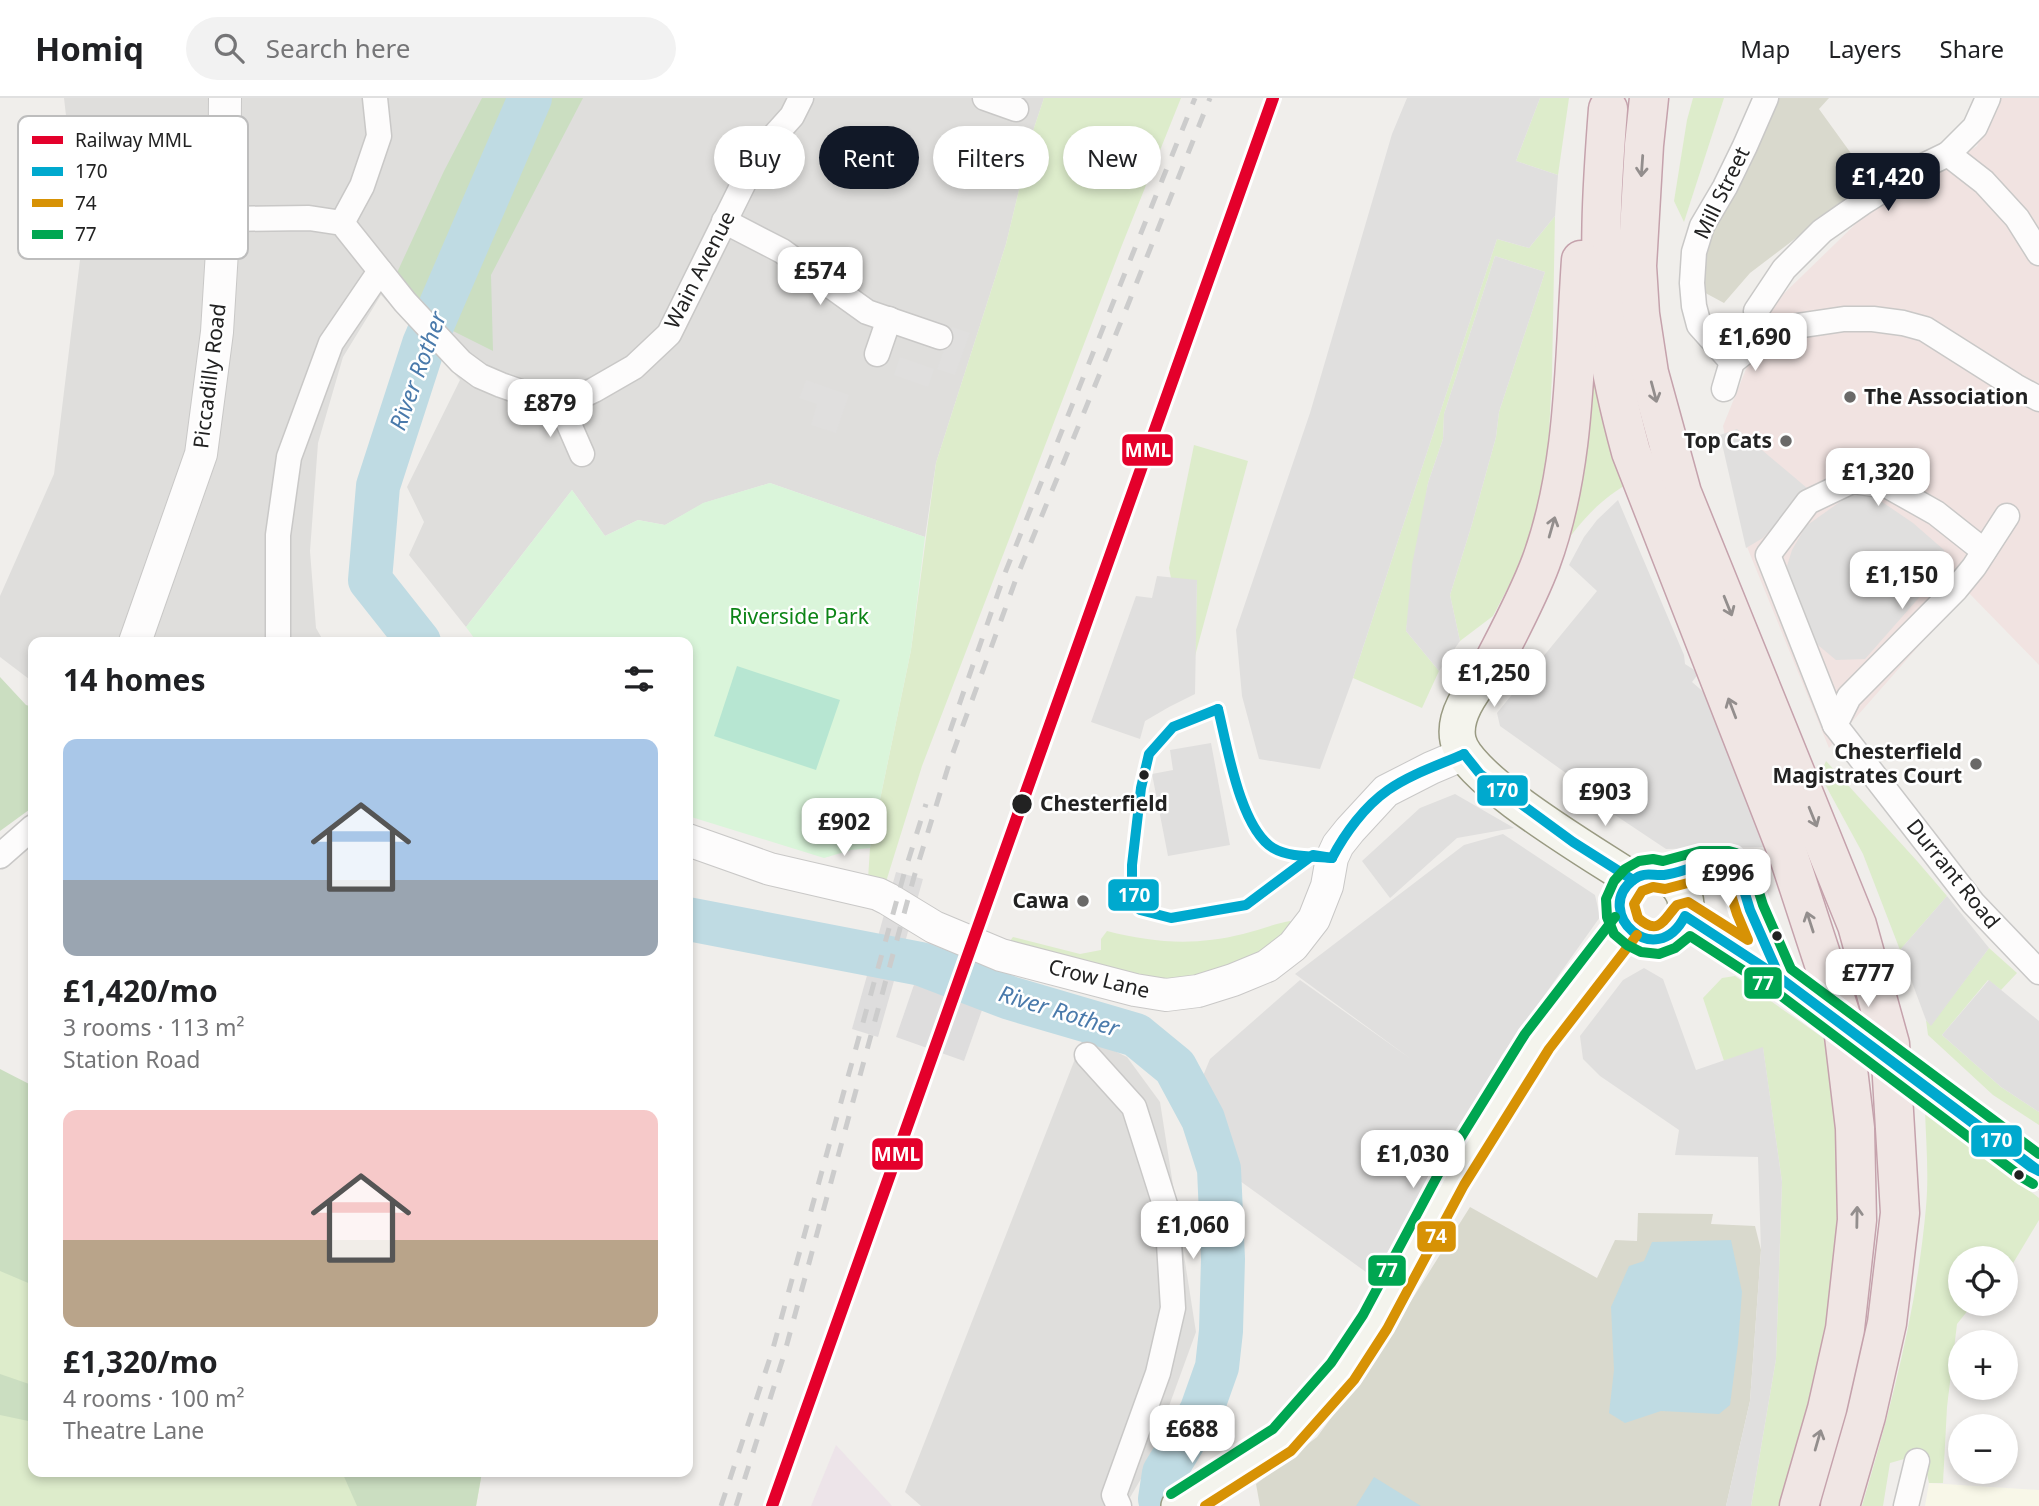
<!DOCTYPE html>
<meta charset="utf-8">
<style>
:root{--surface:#fff;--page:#f2f2f2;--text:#202124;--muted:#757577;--line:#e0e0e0;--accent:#111827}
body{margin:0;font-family:"Noto Sans",sans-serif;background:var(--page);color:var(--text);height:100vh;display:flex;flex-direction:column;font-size:26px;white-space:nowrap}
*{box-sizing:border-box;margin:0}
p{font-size:23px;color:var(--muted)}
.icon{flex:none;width:38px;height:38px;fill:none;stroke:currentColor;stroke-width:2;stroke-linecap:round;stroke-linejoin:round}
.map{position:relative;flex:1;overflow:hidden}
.side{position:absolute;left:28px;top:539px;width:665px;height:840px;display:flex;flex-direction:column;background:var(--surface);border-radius:14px;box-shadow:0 4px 10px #0003}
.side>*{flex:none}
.banner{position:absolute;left:714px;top:28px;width:665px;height:63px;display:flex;gap:14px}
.controls{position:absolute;left:1948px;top:1148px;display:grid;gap:14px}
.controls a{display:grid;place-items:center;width:70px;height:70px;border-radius:50%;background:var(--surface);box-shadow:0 4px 10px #0003;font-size:35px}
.price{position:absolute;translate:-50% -60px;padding:0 16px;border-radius:14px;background:#fff;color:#222;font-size:23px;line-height:46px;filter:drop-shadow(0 2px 4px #0008)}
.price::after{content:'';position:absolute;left:50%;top:42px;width:21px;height:16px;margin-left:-10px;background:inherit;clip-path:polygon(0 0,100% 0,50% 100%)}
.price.on{background:var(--accent);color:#fff}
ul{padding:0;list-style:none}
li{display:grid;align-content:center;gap:14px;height:371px;padding:0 35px}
li span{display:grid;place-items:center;height:217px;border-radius:14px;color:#555}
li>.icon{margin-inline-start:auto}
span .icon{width:126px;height:126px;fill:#fffc;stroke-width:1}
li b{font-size:30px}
h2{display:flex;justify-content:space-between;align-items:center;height:84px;padding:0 35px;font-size:30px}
.chip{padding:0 24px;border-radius:32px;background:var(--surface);box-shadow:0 4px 10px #0003;font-size:24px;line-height:63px}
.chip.on{background:var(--accent);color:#fff}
header{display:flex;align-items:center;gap:42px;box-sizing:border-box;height:98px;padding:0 35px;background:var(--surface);border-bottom:2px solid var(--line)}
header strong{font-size:33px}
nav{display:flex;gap:38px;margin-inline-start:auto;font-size:24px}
.search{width:490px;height:63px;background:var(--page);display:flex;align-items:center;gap:18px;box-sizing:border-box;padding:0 24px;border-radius:38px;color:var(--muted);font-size:26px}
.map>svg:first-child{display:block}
.residential{fill:#dfdedc}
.commercial{fill:#f1e3e1}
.industrial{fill:#ede4e9}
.education{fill:#f8f7e8}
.construction{fill:#d9d9cd}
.grass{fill:#ddeccb}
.forest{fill:#cbdec1}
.park{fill:#daf5da}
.pitch{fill:#b7e6d2}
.parking{fill:#e0dfde}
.water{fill:#bfdbe3}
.pier{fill:#dedddd}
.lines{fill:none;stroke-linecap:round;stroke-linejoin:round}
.river{stroke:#bfdbe3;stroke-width:44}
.minor-casing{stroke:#c9c8c7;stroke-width:27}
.tertiary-casing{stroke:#c9c8c7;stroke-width:34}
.secondary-casing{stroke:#999a82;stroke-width:38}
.trunk-casing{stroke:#c5a2ac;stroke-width:41}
.minor{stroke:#fdfcfc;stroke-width:24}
.tertiary{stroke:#fdfcfc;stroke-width:32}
.secondary{stroke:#f4f4ed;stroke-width:35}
.trunk{stroke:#f0e6e4;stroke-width:38}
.rail{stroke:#ccc;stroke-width:5;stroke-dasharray:14 14;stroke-linecap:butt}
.secondary-bridge-casing{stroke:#999a82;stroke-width:38;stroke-linecap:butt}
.secondary-bridge{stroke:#f4f4ed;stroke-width:35}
.bus-1-casing{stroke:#fff;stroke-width:16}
.bus-2-casing{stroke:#fff;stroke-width:16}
.bus-3-casing{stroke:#fff;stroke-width:16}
.bus-1{stroke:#00a9ce;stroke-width:10}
.bus-2{stroke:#d79205;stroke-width:10}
.bus-3{stroke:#00a651;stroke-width:10}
.rail-1-casing{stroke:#fff;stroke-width:18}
.rail-1{stroke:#e4002b;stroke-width:12}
.oneway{stroke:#938e8d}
.poi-dot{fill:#6a6968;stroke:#fff;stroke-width:2.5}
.bus-dot{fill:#222;stroke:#fff;stroke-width:2.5}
.labels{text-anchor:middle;stroke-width:5;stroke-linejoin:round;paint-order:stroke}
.street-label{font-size:21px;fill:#222;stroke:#fff}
.poi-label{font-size:21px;font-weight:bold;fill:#222;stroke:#fff;text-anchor:end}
.park-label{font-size:21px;fill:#0c8416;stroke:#fff}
.stop-label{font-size:21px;font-weight:bold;fill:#222;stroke:#fff;text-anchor:start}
.water-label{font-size:23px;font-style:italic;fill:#4a7aab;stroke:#fff}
.key{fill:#fff;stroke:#bdbdbd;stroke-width:2}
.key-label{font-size:19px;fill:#222}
.line-badge{stroke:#fff;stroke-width:2.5}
.badge-label{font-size:19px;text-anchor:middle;font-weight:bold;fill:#fff}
</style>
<header>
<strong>Homiq</strong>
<div class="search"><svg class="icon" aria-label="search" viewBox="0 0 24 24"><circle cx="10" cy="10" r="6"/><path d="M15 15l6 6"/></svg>Search here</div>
<nav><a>Map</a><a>Layers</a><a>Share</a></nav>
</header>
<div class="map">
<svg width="2039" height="1408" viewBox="0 0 2039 1408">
<rect width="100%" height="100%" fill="#f0eeeb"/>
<g class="residential">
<path d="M64,0h980l-10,30 -28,116 -70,219 -11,74 -155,-54 -66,20 -39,22 -27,-5 -33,16 -33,-46 -106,137 -57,-72 15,-33 -17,-35 53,-107 -79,-85 -38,62 -25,86 -8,108 6,77 8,14h-291v40l-33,-25v-61l54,-122 26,-214 -5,-65z"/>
<path d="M1084,938l43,21 33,45 36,230 -51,140 -20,34h-204l-16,-14z"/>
</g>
<path class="commercial" d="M1995,0h44v567l-72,-74 -138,157 -84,-206 -22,-116 49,-121 98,-95 107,-64z"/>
<path class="industrial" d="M836,1347l56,61h-81z"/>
<path class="education" d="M1929,1385l110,7v16h-114z"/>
<g class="construction">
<path d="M1774,0h55l-10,11 52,72 -121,92 -26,30 -26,-14 2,-32z"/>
<path d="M1470,1109l127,71 18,-38 22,1 1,-28 75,1 -2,10 44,2 6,24 -11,151 -24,105h-466l-4,-22 61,-47 55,-74z"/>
</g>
<g class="grass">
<path d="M1044,0h137l-59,147 -200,521 -37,119 -17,-6 2,-31 41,-198 25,-187 70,-219 28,-116z"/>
<path d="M1540,0h29l-11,77 -42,-14z"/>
<path d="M1693,0h31l-40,124 -10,-21 13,-81z"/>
<path d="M1555,118l-3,159 -5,96 -23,86 -31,59 -33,25 -10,-46 22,-71 24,-87 3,-25 46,-140 -50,-16 -51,158 -1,25 -15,44 -22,148 33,40 -17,37 -69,-30 144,-439 32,9z"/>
<path d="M1586,241l43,144c-32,18 -50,41 -71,70z"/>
<path d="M1194,347l54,16 -53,195 2,-75 -26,-3 -2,-10z"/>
<path d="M1826,663l91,100 30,35 -47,54 -37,-96 -43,-79z"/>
<path d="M1290,823l9,9 -49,32 -58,18 -42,-3 -39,-8 -102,-27 4,-5 67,17 21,-4v-11l6,-8c47,12 88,15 136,3 16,-4 31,-10 47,-13z"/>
<path d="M1989,850l28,25 -16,17 -13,-10 -46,55 59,52 38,25v13l-46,-30 -65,-60 -2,-15 5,5z"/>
<path d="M1735,878l97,68 11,141 -10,135 -48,186h-34l25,-147 6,-177 -19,-134 -39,13 -21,-63 19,-20z"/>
<path d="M0,975l33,17v382h449l-6,34h-476z"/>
<path d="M1925,1012l114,88v22l-33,55v-17h-46v46h13l-16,20 -10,83 -4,76h-14l-5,-22 -20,-2 -14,4 -7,43h-21c29,-98 55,-197 64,-299 3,-32 0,-65 -1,-97z"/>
</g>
<g class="forest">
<path d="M482,0h101l-92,177 2,76 -46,-23 -52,-51 49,-106z"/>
<path d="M0,579l26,28 7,2v100l-33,24z"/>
<path d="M0,971l33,17v199l-33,-14z"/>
<path d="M0,1276l32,11 1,37 -33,-7z"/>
<path d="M342,1374h140l-6,34h-119z"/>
</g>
<path class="park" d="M770,385l155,54 -14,113 -41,198 -19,2 -27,8 -136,-42v-174h-211l-11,-15 106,-137 33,46 33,-16 27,5 38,-22z"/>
<path class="pitch" d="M737,568l103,34 -24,70 -102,-34z"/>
<g class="parking">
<path d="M1407,0h133l-24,63 42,14 -3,41 -26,32 -32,-9 -144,439 -33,91 -61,-10 -17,-63 -6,-66 74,-217 82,-279z"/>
<path d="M1495,158l50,16 -46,140 -3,25 -24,87 -22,71 10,46 -21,30 -33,-40 6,-66 16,-82 15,-44 1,-25z"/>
<path d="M952,229l18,6 -15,42 -18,-6z"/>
<path d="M900,259l34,12 -6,18 -34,-12z"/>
<path d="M806,282l43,15 -13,38 -25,-8 6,-21 -18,-6z"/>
<path d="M1737,331l70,59 -44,50 -17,10 -26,-113z"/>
<path d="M1869,395l44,30 31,27 2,9 -1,9 -80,91 -29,1 -24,-20 -20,-47 -5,-27 5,-16 14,-24 45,-32z"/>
<path d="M1618,402l66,155 1,9 14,9 -7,9 15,13 57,152 -98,2 -54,-36 -4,-10 -108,-77 -3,-13 100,-122 -28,-26 15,-28 13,-17z"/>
<path d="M1157,478l40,4 -2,114 -26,13 -24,14 -5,18 -49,-17 45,-126 16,2z"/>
<path d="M1211,645l19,102 -62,11 -16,-82 21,-4 -3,-20z"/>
<path d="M1455,696l59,34 -57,10 -67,60 -28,-37 58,-53z"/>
<path d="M1503,736l92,61 5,22 -98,138 -28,50 6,5 -103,170 -137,-99 -37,-105 7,-17 90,-79 111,79 -116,-85 169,-129z"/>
<path d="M1947,798l42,52 -58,78 -5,-6 -26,-70z"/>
<path d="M1644,870l19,11 33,91 67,-23 19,135 -6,177 -25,147h-25l24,-105 11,-151 -3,-93 -83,-2 4,-25 -79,-54 -17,-17 -3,-23 43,-56z"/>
<path d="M1989,882l50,41v91l-38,-25 -59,-52z"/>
</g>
<g class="water">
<path d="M1731,1142l11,52 -4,52 -8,61 -11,9 -58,-3 -36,12 -16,-10 5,-43 -3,-63 18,-41 15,-5 8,-19z"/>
<path d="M1374,1379l47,29h-65z"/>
</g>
<g class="pier">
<path d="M896,774l27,7 -45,158 -26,-8z"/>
<path d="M937,820l69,24 -42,119 -68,-24z"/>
</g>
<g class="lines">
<g class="river">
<path d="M419,544l-49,-62 8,-94 46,-142 106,-246"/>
<path d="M688,821l233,45 89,34 126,37 39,32 28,52 16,50 4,90 -2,72 -4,36 -16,45 -37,61 -4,26 2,7"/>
</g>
<defs>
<g id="minor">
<path d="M985,0l31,11"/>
<path d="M1948,56l36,28 33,36 22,35"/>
<path d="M224,121l85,-1 33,5 63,79 56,60 19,14 21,9 60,21 33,-16 40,-23 35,-33 89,-180 34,-38 9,-18"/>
<path d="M724,123l58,30 85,61 73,25"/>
<path d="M342,125l20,-37 17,-50 -4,-38"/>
<path d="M1761,241l-5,-28 28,-42 38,-38 43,-30 50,-31 33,-16 27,-27 13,-29"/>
<path d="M877,256l12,-35"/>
<path d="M1732,264l-33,-37 -5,-19 -2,-23 2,-31 8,-26 23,-39 20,-41 21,-48"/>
<path d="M1724,291l8,-27 29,-23 29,-12 54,-8h29l30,4 22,6 90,57 24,13"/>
<path d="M561,308l21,48"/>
<path d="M1984,453l-48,-38 -48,-27 -36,-5 -44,21 -40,53 67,170 138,178 66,69"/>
<path d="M278,544v-107l11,-78 42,-114 49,-72"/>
<path d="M1835,627l14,-28 107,-108 18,-22 33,-51"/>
<path d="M0,758l33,-29"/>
<path d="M1663,777l38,-10h27l11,9 11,36 29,67"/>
<path d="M1087,957l47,52 33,104 6,97 -15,65 -44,122 5,11"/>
<path d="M1906,1408l11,-45"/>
</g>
<g id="tertiary">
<path d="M135,544l66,-188 16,-122 7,-113 1,-121"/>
<path d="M688,742l82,29 108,25 10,5 46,28 67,28 134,35 31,5 32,-4 35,-11 34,-14 26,-20 21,-27 13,-33 5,-28 6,-13 12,-15 36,-39 45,-23 33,-14"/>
</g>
<g id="secondary">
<path d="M1493,565c-15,21 -41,49 -35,77 8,40 138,115 175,140"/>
<circle cx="1653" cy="809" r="33"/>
<path d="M1685,818l95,62"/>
<path d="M1923,987l116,86"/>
<path d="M1179,1408l103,-66 60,-68 33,-50 77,-144 85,-137 89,-115"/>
</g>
<g id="trunk">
<path d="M1649,0l-5,47 -7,121 3,48 9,59 33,120 175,432 33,119 10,169 -13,110 -21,93 -26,90"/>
<path d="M1608,11c-6,77 -11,155 -1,232 5,37 14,74 24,111l157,402 54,165 13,109 2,92 -12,109 -18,80 -28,97"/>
<path d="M1493,565c17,-33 35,-66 48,-101 35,-95 33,-202 40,-302"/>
</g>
</defs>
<use href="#minor" class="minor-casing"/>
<use href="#tertiary" class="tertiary-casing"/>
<use href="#secondary" class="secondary-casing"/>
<use href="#trunk" class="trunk-casing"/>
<use href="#minor" class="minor"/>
<use href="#tertiary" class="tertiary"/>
<use href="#secondary" class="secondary"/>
<use href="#trunk" class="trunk"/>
<g class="rail">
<path d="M950,633l55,-158 190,-475"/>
<path d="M721,1408l51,-154 132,-478 22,-70"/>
<path d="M736,1408l48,-151 130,-478 36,-116 66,-182 113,-277 81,-204"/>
</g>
<defs>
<path id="secondary-bridge" d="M1780,880l143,107"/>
</defs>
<use href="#secondary-bridge" class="secondary-bridge-casing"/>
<use href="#secondary-bridge" class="secondary-bridge"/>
<defs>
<g id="bus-1">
<path d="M1218,611l-45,18 -24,27 -8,34 -9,77v26l8,19 31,8 75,-13 67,-50 19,3"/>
<path d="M1218,611c9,36 22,119 55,139 17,10 41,8 59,10"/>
<path d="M1464,656l16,20 93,68 60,38"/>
<path d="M1332,760c13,-25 33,-52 56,-68 23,-16 51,-25 76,-36"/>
<path d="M1701,767h27l11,9 11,36 30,68 -95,-62c-29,57 -93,-4 -52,-36 12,-9 19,-4 31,-5 12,-1 25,-7 37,-10z"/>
<path d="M1780,880l259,193 -8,-4z"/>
</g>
<g id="bus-2">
<path d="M1703,781h20l4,3 10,32 11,26 -60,-38 -11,3c-13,14 -18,32 -39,13l-4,-14 8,-13 11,-4 12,2z"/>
<path d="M1205,1408l86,-55 63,-71 33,-51 77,-144 85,-136 88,-114"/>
</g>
<g id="bus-3">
<path d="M2033,1086l-10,-6 -251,-189 -82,-53 -15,12 -16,6 -18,-2 -14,-7 -13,-11 -7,-17 -1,-18 8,-18 11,-12 14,-8 14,-2 10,2 37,-10h29l7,2 15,14 12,38 28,64 248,185"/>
<path d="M1171,1396l102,-65 58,-66 32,-48 77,-144 85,-137 90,-117"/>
</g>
</defs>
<use href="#bus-1" class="bus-1-casing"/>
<use href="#bus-2" class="bus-2-casing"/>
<use href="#bus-3" class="bus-3-casing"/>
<use href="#bus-1" class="bus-1"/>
<use href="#bus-2" class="bus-2"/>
<use href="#bus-3" class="bus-3"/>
<defs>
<path id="rail-1" d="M772,1408l501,-1408"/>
</defs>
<use href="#rail-1" class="rail-1-casing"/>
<use href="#rail-1" class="rail-1"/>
</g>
<defs><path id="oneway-shaft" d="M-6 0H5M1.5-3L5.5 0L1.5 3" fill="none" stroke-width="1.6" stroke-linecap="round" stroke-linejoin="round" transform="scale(1.75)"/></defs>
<g class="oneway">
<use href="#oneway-shaft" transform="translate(1642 68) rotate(94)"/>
<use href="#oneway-shaft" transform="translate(1654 294) rotate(75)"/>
<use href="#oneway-shaft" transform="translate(1552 429) rotate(-74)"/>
<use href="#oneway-shaft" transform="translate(1728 508) rotate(68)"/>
<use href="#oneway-shaft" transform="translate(1732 610) rotate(-111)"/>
<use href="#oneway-shaft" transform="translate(1813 719) rotate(68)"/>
<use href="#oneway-shaft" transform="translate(1810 824) rotate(-108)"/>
<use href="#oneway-shaft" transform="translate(1857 1119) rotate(-89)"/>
<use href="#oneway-shaft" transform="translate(1818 1342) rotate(-74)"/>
</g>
<g class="poi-dot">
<circle cx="1850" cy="299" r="7"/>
<circle cx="1786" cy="343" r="7"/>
<circle cx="1976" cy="666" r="7"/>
<circle cx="1083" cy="803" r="7"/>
</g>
<g class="bus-dot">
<circle cx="1144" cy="677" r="6"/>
<circle cx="1022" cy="706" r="11"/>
<circle cx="1777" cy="838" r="6"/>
<circle cx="2019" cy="1077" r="6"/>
</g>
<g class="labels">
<g class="street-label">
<text transform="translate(1722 95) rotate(-64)" y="7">Mill Street</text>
<text transform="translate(700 172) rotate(-63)" y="7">Wain Avenue</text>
<text transform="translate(210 278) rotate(-83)" y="7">Piccadilly Road</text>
<text transform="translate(1953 776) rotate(51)" y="7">Durrant Road</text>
<text transform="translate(1099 881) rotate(14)" y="7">Crow Lane</text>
</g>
<g class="poi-label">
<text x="1864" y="306" text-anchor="start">The Association</text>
<text x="1772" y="350">Top Cats</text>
<text x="1962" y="661">Chesterfield<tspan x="1962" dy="24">Magistrates Court</tspan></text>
<text x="1069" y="810">Cawa</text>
</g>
<g class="park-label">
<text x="799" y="526">Riverside Park</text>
</g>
<g class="stop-label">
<text x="1040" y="713">Chesterfield</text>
</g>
<g class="water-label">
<text transform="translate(418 273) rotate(-70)" y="8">River Rother</text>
<text transform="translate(1059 913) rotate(17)" y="8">River Rother</text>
</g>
</g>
<rect x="18" y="18" width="230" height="143" rx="10" class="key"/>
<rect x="32" y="38" width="31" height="8" fill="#e4002b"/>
<rect x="32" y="69" width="31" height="9" fill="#00a9ce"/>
<rect x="32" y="101" width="31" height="8" fill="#d79205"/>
<rect x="32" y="132" width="31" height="9" fill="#00a651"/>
<g class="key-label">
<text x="75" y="49">Railway MML</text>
<text x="75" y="80">170</text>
<text x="75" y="112">74</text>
<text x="75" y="143">77</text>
</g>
<g class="line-badge">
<rect x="1121" y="335" width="53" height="34" rx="7" fill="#e4002b"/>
<rect x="1476" y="676" width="53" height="33" rx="7" fill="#00a9ce"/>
<rect x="1107" y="780" width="53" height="34" rx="7" fill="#00a9ce"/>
<rect x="1743" y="868" width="40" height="34" rx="7" fill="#00a651"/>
<rect x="1970" y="1026" width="53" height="34" rx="7" fill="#00a9ce"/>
<rect x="871" y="1039" width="53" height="34" rx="7" fill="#e4002b"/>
<rect x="1416" y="1122" width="41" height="33" rx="7" fill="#d79205"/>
<rect x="1367" y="1156" width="40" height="33" rx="7" fill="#00a651"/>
</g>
<g class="badge-label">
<text x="1148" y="359">MML</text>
<text x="1502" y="699">170</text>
<text x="1134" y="804">170</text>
<text x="1763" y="892">77</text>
<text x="1996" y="1049">170</text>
<text x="897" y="1063">MML</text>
<text x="1436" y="1145">74</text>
<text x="1387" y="1179">77</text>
</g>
</svg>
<div class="controls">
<a><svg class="icon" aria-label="locate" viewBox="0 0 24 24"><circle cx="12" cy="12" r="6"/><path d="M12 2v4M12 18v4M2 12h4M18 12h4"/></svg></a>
<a>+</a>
<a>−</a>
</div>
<b class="price on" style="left:1888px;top:115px">£1,420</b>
<b class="price" style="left:820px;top:209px">£574</b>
<b class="price" style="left:1755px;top:275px">£1,690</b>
<b class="price" style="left:550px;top:341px">£879</b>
<b class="price" style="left:1878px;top:410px">£1,320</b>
<b class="price" style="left:1902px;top:513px">£1,150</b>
<b class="price" style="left:1494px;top:611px">£1,250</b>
<b class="price" style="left:1605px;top:730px">£903</b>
<b class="price" style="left:844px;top:760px">£902</b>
<b class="price" style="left:1728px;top:811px">£996</b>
<b class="price" style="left:1868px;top:911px">£777</b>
<b class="price" style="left:1413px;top:1092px">£1,030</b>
<b class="price" style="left:1193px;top:1163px">£1,060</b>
<b class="price" style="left:1192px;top:1367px">£688</b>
<div class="banner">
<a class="chip">Buy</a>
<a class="chip on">Rent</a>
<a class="chip">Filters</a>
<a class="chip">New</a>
</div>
<section class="side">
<h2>14 homes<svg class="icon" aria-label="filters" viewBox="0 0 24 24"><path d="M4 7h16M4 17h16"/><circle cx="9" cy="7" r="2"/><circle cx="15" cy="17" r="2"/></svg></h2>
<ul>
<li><span style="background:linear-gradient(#a9c7e8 65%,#9aa5b1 0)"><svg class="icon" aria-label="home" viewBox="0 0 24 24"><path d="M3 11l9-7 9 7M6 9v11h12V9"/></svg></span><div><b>£1,420/mo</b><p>3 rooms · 113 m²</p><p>Station Road</p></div></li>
<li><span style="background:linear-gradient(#f6c9c9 60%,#b9a48a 0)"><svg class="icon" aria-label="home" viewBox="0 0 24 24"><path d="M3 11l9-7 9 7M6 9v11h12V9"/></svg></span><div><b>£1,320/mo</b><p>4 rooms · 100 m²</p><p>Theatre Lane</p></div></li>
</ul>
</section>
</div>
